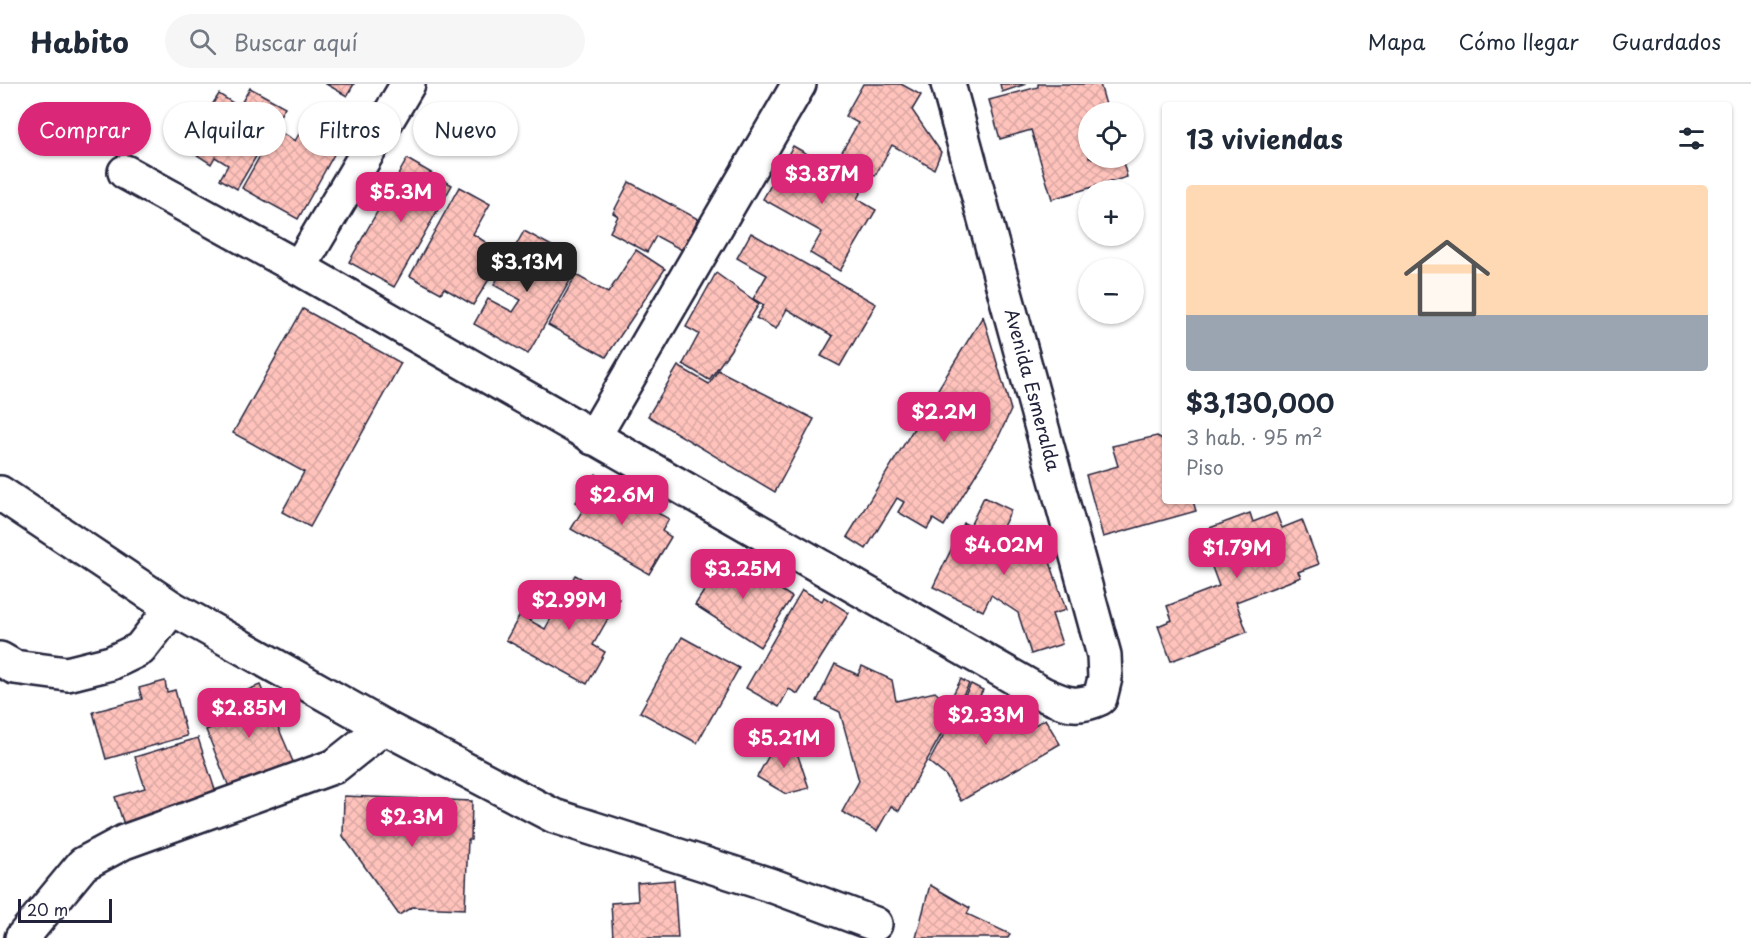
<!DOCTYPE html>
<html lang="es">
<meta charset="utf-8">
<style>
:root{--surface:#fff;--page:#f6f6f7;--text:#1f2937;--muted:#747a83;--line:#e0e1e3;--accent:#db2777}
body{margin:0;font-family:"Playpen Sans",sans-serif;background:var(--page);color:var(--text);height:100vh;display:flex;flex-direction:column;font-size:22px;white-space:nowrap}
*{box-sizing:border-box;margin:0}
p{font-size:20px;color:var(--muted)}
.icon{flex:none;width:33px;height:33px;fill:none;stroke:currentColor;stroke-width:2;stroke-linecap:round;stroke-linejoin:round}
.map{position:relative;flex:1;overflow:hidden}
.details{position:absolute;left:1162px;top:18px;width:570px;height:402px;display:flex;flex-direction:column;background:var(--surface);border-radius:6px;box-shadow:0 2px 4px #0004}
.details>*{flex:none}
.top-card{position:absolute;left:18px;top:18px;width:570px;height:54px;display:flex;gap:12px}
.fabs{position:absolute;left:1078px;top:18px;display:grid;gap:12px}
.fabs a{display:grid;place-items:center;width:66px;height:66px;border-radius:50%;background:var(--surface);box-shadow:0 2px 4px #0004;font-size:30px}
.scale{position:absolute;left:18px;bottom:15px;width:94px;box-sizing:border-box;padding-left:6px;border:3px solid #22223b;border-top:0;font-size:16px;line-height:21px;white-space:nowrap;color:#22223b;-webkit-text-stroke:4px #fff;paint-order:stroke}
.price{position:absolute;translate:-50% -51px;padding:0 14px;border-radius:12px;background:var(--accent);color:#fff;font-size:20px;line-height:39px;filter:drop-shadow(0 2px 3px #0008)}
.price::after{content:'';position:absolute;left:50%;top:36px;width:18px;height:14px;margin-left:-9px;background:inherit;clip-path:polygon(0 0,100% 0,50% 100%)}
.price.active{background:#222;color:#fff}
ul{padding:0;list-style:none}
li{display:grid;align-content:center;gap:12px;height:318px;padding:0 24px}
li span{display:grid;place-items:center;height:186px;border-radius:6px;color:#555}
li>.icon{margin-inline-start:auto}
span .icon{width:108px;height:108px;fill:#fffc;stroke-width:1}
li b{font-size:26px}
h2{display:flex;justify-content:space-between;align-items:center;height:72px;padding:0 24px;font-size:26px}
.chip{padding:0 21px;border-radius:27px;background:var(--surface);box-shadow:0 2px 4px #0004;font-size:21px;line-height:54px}
.chip.active{background:var(--accent);color:#fff}
header{display:flex;align-items:center;gap:36px;box-sizing:border-box;height:84px;padding:0 30px;background:var(--surface);border-bottom:2px solid var(--line)}
header strong{font-size:28px}
nav{display:flex;gap:33px;margin-inline-start:auto;font-size:21px}
.search{width:420px;height:54px;background:var(--page);display:flex;align-items:center;gap:15px;box-sizing:border-box;padding:0 21px;border-radius:33px;color:var(--muted);font-size:22px}
.map>svg:first-child{display:block}
.building{fill:url(#building-cross-hatch);stroke:#22223b;stroke-width:1.5}
.lines{fill:none;stroke-linecap:round;stroke-linejoin:round}
.minor-casing{stroke:#22223b;stroke-width:38}
.minor{stroke:#fff;stroke-width:33}
.labels{text-anchor:middle;stroke-width:4.5;stroke-linejoin:round;paint-order:stroke}
.street-label{font-size:18px;fill:#22223b;stroke:#fff}
</style>
<header>
<strong>Habito</strong>
<div class="search"><svg class="icon" aria-label="search" viewBox="0 0 24 24"><circle cx="10" cy="10" r="6"/><path d="M15 15l6 6"/></svg>Buscar aquí</div>
<nav><a>Mapa</a><a>Cómo llegar</a><a>Guardados</a></nav>
</header>
<div class="map">
<svg width="1751" height="854" viewBox="0 0 1751 854">
<defs>
<pattern id="building-cross-hatch" width="8" height="8" patternUnits="userSpaceOnUse" patternTransform="scale(1.5)"><rect width="8" height="8" fill="#ffc3bc"/><path d="M0 0l8 8M0 8l8-8" fill="none" stroke="#daa7a2"/></pattern>
</defs>
<rect width="100%" height="100%" fill="#fff"/>
<filter id="ink" filterUnits="userSpaceOnUse"><feTurbulence type="fractalNoise" baseFrequency=".0167" numOctaves="2"/><feDisplacementMap in="SourceGraphic" scale="12" xChannelSelector="R" yChannelSelector="G"/><feConvolveMatrix kernelMatrix="1 2 1 2 8 2 1 2 1" color-interpolation-filters="sRGB"/></filter>
<g filter="url(#ink)">
<g class="building">
<path d="M326,0h28l-7,12z"/>
<path d="M863,0h38l20,11 -9,15 29,42 -7,17 -42,-24 -17,31 -35,-21 18,-32 -13,-7z"/>
<path d="M1000,0h26l-24,8z"/>
<path d="M1038,0h62l8,28h-19v46h33l5,19 -75,22 -21,-69 -31,9 -11,-39 49,-13z"/>
<path d="M250,4l35,19 -48,82 -17,-10 8,-14 -13,-8 -4,7 -26,-17 34,-53 20,13z"/>
<path d="M307,36l35,20 -44,79 -56,-31 33,-59 20,12z"/>
<path d="M793,62l71,40 -7,13 19,11 -36,61 -30,-18 12,-21 -59,-33z"/>
<path d="M407,75l45,26 -58,102 -45,-25z"/>
<path d="M629,98l69,37 -16,31 -26,-14 -9,16 -37,-20 8,-16 -5,-3z"/>
<path d="M459,103l31,17 -17,30 20,13 -12,19 12,7 -20,32 -29,-17 -3,5 -31,-17z"/>
<path d="M524,147l39,21 -4,9 17,9 -48,84 -54,-30 14,-25 25,13 8,-12 -27,-15z"/>
<path d="M751,149l125,71 -36,62 -19,-10 12,-20 -46,-27 -11,20 -20,-11 8,-13 -11,-6 14,-24 -30,-17z"/>
<path d="M636,166l29,19 -59,88 -58,-32 28,-50 32,18z"/>
<path d="M716,189l43,31 -29,47 -21,29 -26,-16 16,-30 -13,-7z"/>
<path d="M303,225l98,54 -91,164 -28,-15 22,-40 -71,-39z"/>
<path d="M983,232l28,94 -13,28 -54,88 -11,-7 -6,10 -29,-17 6,-10 -7,-4 -31,51 -19,-12z"/>
<path d="M678,282l31,18 9,-14 96,49 -39,73 -127,-76z"/>
<path d="M1157,352l9,5v60h27l3,10 -93,26 -17,-62 32,-9 -6,-20z"/>
<path d="M596,390l19,14 -8,11 12,7 6,-11 44,24 -7,12 9,6 -22,37 -78,-45 13,-21 -8,-6z"/>
<path d="M984,413l27,13 -14,29 17,8 28,-9 24,72 -14,4 10,30 -31,10 -13,-41 -27,-18 -8,16 -50,-24 31,-64 6,3z"/>
<path d="M1250,429l3,9 23,-9 6,15 20,-8 17,44 -21,8 3,5 -65,25 11,30 -76,29 -13,-35 14,-6 -5,-14 52,-20 -20,-54z"/>
<path d="M722,468l70,45 -32,50 -65,-42 16,-25 -5,-3z"/>
<path d="M575,491l44,24 -26,46 12,7 -18,32 -81,-44 14,-25 25,14z"/>
<path d="M802,506l20,11 2,-4 25,16 -51,81 -9,-5 -10,18 -33,-19z"/>
<path d="M682,553l57,31 -42,75 -57,-31z"/>
<path d="M835,580l23,11 4,-9 30,14 4,21 39,-9 13,12 13,-25 8,5 -70,127 -8,-5 -14,25 -35,-19 17,-31 -19,-69 -23,-11z"/>
<path d="M165,597l2,11 8,-2 12,46 -81,23 -13,-47 49,-13 -3,-11z"/>
<path d="M971,600l12,6 -3,5 18,14 21,25 26,-15 15,25 -99,57 -15,-25 -17,-14z"/>
<path d="M260,601l34,79 -65,23 -23,-57 25,-10 -8,-20z"/>
<path d="M198,654l20,61 -93,29 -10,-31 30,-9 -10,-31z"/>
<path d="M792,654l17,50 -23,6 -29,-17 20,-36h11z"/>
<path d="M344,712l128,5 -1,39h-3l-3,69 -53,-2 -13,8 -56,-79z"/>
<path d="M674,796l4,58h-65l-2,-35 27,-2 -1,-18z"/>
<path d="M930,801l40,23 -3,6 43,20 -2,4h-92z"/>
</g>
<g class="lines">
<defs>
<g id="minor">
<path d="M125,88l174,96 744,426c22,10 34,15 57,4l5,-20 -1,-23 -156,-571"/>
<path d="M299,184l109,-184"/>
<path d="M593,354l206,-354"/>
<path d="M0,409l172,115 212,119 170,89 222,71 99,37"/>
<path d="M0,575l14,8 53,7 44,-11 29,-14 32,-41"/>
<path d="M22,854l61,-74 41,-22 211,-76 49,-39"/>
</g>
</defs>
<use href="#minor" class="minor-casing"/>
<use href="#minor" class="minor"/>
</g>
</g>
<g class="labels">
<g class="street-label">
<text transform="translate(1032 306) rotate(75)" y="6">Avenida Esmeralda</text>
</g>
</g>
</svg>
<div class="fabs">
<a><svg class="icon" aria-label="locate" viewBox="0 0 24 24"><circle cx="12" cy="12" r="6"/><path d="M12 2v4M12 18v4M2 12h4M18 12h4"/></svg></a>
<a>+</a>
<a>−</a>
</div>
<div class="scale">20 m</div>
<b class="price" style="left:822px;top:121px">$3.87M</b>
<b class="price" style="left:401px;top:139px">$5.3M</b>
<b class="price active" style="left:527px;top:209px">$3.13M</b>
<b class="price" style="left:944px;top:359px">$2.2M</b>
<b class="price" style="left:622px;top:442px">$2.6M</b>
<b class="price" style="left:1004px;top:492px">$4.02M</b>
<b class="price" style="left:1237px;top:495px">$1.79M</b>
<b class="price" style="left:743px;top:516px">$3.25M</b>
<b class="price" style="left:569px;top:547px">$2.99M</b>
<b class="price" style="left:249px;top:655px">$2.85M</b>
<b class="price" style="left:986px;top:662px">$2.33M</b>
<b class="price" style="left:784px;top:685px">$5.21M</b>
<b class="price" style="left:412px;top:764px">$2.3M</b>
<div class="top-card">
<a class="chip active">Comprar</a>
<a class="chip">Alquilar</a>
<a class="chip">Filtros</a>
<a class="chip">Nuevo</a>
</div>
<section class="details">
<h2>13 viviendas<svg class="icon" aria-label="filters" viewBox="0 0 24 24"><path d="M4 7h16M4 17h16"/><circle cx="9" cy="7" r="2"/><circle cx="15" cy="17" r="2"/></svg></h2>
<ul>
<li><span style="background:linear-gradient(#ffd9b3 70%,#9aa5b1 0)"><svg class="icon" aria-label="home" viewBox="0 0 24 24"><path d="M3 11l9-7 9 7M6 9v11h12V9"/></svg></span><div><b>$3,130,000</b><p>3 hab. · 95 m²</p><p>Piso</p></div></li>
</ul>
</section>
</div>
